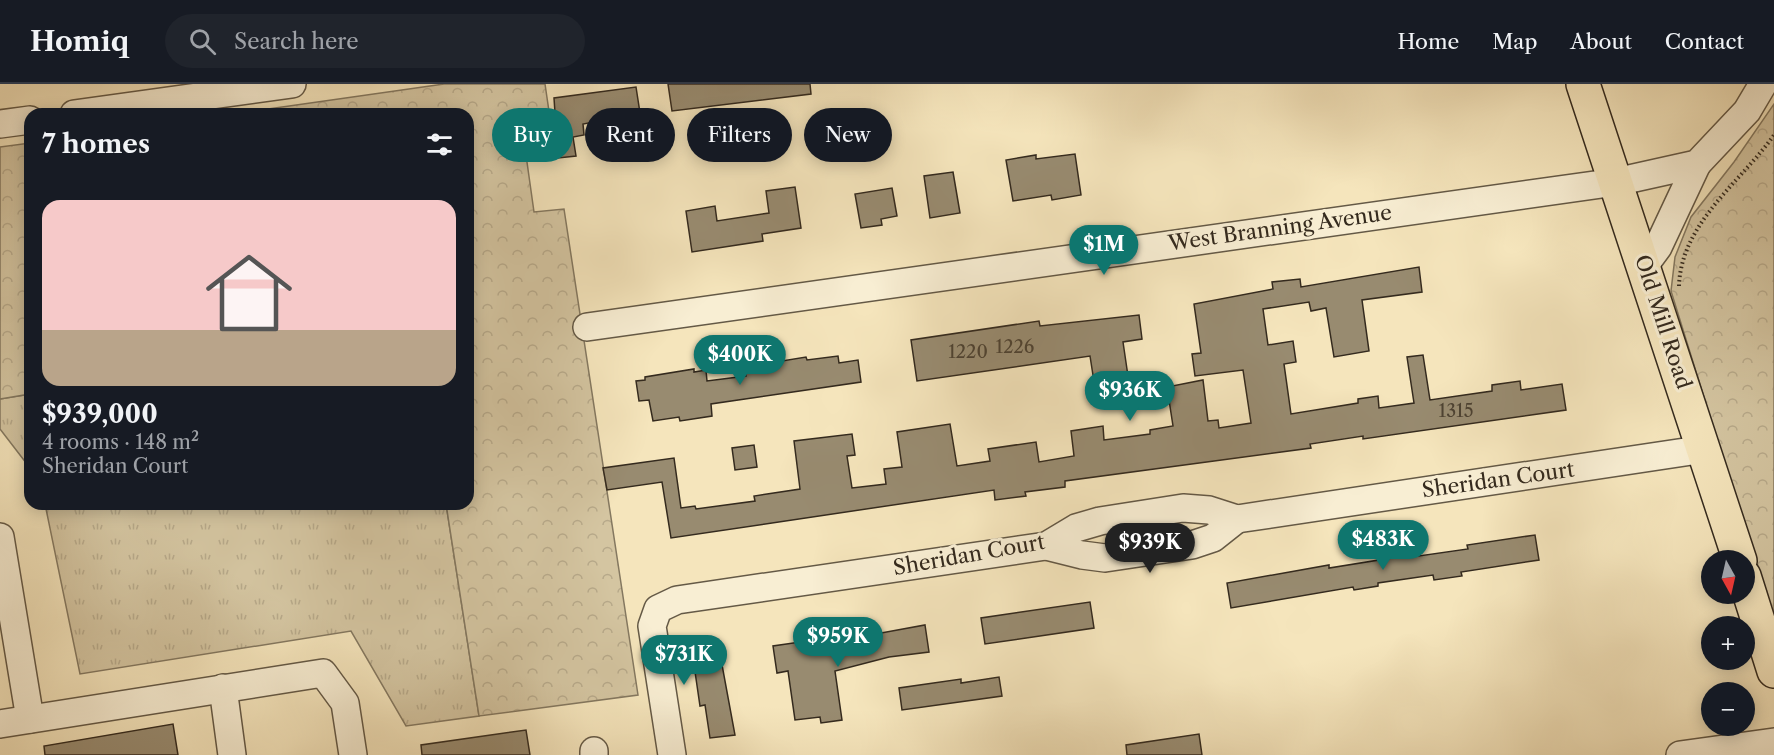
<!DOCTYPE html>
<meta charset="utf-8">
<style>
:root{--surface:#171b24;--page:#20242c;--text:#f1f3f6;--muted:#9ea1a6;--line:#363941;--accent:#0f766e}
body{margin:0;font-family:"Libre Caslon Text",serif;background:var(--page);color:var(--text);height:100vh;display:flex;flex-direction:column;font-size:22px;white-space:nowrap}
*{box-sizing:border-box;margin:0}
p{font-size:20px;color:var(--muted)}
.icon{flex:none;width:33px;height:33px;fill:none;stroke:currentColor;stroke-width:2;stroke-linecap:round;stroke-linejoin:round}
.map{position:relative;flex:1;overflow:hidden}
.sheet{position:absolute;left:24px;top:24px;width:450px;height:402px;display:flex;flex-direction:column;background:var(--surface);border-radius:18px;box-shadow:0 3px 15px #0003}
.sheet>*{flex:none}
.banner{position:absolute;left:492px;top:24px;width:570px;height:54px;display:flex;gap:12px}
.needle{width:39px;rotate:172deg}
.controls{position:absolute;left:1701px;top:466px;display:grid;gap:12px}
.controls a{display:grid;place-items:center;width:54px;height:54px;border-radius:50%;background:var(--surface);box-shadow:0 3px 15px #0003;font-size:30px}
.price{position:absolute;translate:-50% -51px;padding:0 14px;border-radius:21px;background:var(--accent);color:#fff;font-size:20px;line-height:39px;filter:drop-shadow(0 2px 3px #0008)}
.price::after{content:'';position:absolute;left:50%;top:36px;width:18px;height:14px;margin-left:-9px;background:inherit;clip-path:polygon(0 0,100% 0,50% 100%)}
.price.current{background:#222;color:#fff}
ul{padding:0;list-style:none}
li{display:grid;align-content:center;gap:12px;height:318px;padding:0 18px}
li+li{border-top:2px solid var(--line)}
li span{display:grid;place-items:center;height:186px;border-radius:18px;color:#555}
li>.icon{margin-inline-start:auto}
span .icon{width:108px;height:108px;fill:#fffc;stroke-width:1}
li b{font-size:26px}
h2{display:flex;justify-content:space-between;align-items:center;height:72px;padding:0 18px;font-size:26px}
.tag{padding:0 21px;border-radius:27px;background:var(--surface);box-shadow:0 3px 15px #0003;font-size:21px;line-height:54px}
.tag.current{background:var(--accent);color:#fff}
header{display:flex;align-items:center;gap:36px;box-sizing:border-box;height:84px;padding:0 30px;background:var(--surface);border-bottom:2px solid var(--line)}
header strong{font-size:28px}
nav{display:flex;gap:33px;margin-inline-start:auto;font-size:21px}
.search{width:420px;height:54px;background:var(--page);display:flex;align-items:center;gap:15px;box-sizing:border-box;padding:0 21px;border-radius:33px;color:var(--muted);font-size:22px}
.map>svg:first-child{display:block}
.grass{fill:url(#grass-tufts);stroke:#847860;stroke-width:1.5}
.forest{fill:url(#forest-crowns);stroke:#847860;stroke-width:1.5}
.building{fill:#988b70;stroke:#342a1e;stroke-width:1.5}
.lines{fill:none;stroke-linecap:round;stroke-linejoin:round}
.minor-casing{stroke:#645946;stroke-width:30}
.major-casing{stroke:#342a1e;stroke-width:36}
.path{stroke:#342a1e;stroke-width:4;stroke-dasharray:1.5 3;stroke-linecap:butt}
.minor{stroke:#f8eed3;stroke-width:27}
.major{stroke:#f5e5bc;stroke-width:33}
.labels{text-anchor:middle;stroke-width:6;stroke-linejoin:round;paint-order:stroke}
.number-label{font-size:18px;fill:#4d4232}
.street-label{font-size:21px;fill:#342a1e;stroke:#f8eed3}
</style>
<header>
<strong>Homiq</strong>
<div class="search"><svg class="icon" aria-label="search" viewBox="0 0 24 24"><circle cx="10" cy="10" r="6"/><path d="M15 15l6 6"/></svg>Search here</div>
<nav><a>Home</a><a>Map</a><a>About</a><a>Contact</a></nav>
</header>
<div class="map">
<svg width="1774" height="671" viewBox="0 0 1774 671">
<defs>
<pattern id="grass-tufts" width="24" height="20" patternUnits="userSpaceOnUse" patternTransform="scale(1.5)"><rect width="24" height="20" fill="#d4c5a1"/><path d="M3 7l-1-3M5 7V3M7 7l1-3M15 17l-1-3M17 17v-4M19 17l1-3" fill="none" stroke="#b7a98a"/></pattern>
<pattern id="forest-crowns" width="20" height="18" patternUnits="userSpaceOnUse" patternTransform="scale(1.5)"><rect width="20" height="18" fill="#d4c5a1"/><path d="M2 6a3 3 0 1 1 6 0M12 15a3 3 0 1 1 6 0" fill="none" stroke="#b7a98a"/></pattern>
</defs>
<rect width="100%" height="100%" fill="#f5e5bc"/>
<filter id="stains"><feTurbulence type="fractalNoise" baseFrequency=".00333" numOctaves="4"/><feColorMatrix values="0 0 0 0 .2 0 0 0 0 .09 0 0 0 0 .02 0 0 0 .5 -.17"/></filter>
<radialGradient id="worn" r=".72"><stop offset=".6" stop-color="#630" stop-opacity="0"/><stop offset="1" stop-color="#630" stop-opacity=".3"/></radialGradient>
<g class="grass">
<path d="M30,310v74l-30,-39v-30z"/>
<path d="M45,420h401l33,212 -73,10 -55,-95 -271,43z"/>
</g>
<g class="forest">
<path d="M444,0h101l7,48 -26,23 8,57 30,-3 74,486 -159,21 -33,-212h22v-390h-236z"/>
<path d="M1774,20v519l-103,-332 4,-34 16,-40 43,-55z"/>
<path d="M30,59v251l-30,5v-252z"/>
</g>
<g class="building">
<path d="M668,0h142l1,10 -139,17z"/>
<path d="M636,3l4,26 -57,11 1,11 -11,2 3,19 -18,2 -4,-60z"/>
<path d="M1075,70l6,41 -29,5 -1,-5 -38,6 -7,-41 30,-5v4z"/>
<path d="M953,88l7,41 -30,5 -6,-42z"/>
<path d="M795,103l6,41 -39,6 1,7 -71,11 -6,-41 29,-5 2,15 52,-8 -3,-22z"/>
<path d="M892,104l5,28 -16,3 1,6 -21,3 -6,-34z"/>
<path d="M1419,183l3,25 -60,8 7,51 -35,6 -8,-49 -15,3 -2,-9 -46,7 5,36 25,-4 3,21 -12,2 7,50 67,-11v-4l20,-3 1,12 35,-5 -7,-46 16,-2 7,45 62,-9v-6l28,-4 1,9 41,-6 4,26 -203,29v-3l-53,8 1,4 -246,33v6l-40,5 1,4 -31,4 -1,-10 -323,48 -9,-56 -55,8 -4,-22 71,-10 7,50 14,-2 1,3 59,-8 -1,-5 46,-7 -6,-48 58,-7 3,21 -8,1 5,32 34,-4 -2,-15 18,-2 -5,-35 53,-8 7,42 33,-5 -2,-12 48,-7 3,20 35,-6 -3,-25 32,-5 1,14 46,-6v-4l23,-4 -6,-39 36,-7 5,41 10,-1 1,8 32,-5 -8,-53 -48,6 -3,-22 9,-1 -7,-49 79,-15 -1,-7 28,-3 1,8z"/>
<path d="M1139,231l3,24 -19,3 6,41 -34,5 -5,-32 -173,25 -6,-41 128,-19 1,5z"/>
<path d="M838,272l1,7 19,-3 3,22 -150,22 1,12 -32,5 -1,-4 -26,4 -4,-21 -10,1 -3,-20 9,-1v-3l49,-8v3l12,-2 1,11 39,-5 -1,-9 61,-10 1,3z"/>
<path d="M754,361l3,22 -22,3 -3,-22z"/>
<path d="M1535,451l4,25 -78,12 1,4 -28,4 -1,-5 -55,8v3l-24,4 -1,-3 -122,21 -4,-25 102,-18v3l62,-10v-2l27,-5 1,5 49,-7 -1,-4z"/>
<path d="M1090,518l4,26 -109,16 -4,-26z"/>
<path d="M925,541l4,27 -40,5 -54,14 7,49 -21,3 -1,-6 -25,3 -7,-49 -11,2 -4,-27 27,-4 1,7 59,-8 -1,-4z"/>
<path d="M720,570l15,81 -25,3 -5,-33 -5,1 -7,-48z"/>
<path d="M999,593l3,19 -100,14 -3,-22 62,-9v4z"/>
<path d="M173,640l5,31h-133l-1,-9z"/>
<path d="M526,646l4,25h-108l-1,-10z"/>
<path d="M1199,650l3,21h-75l-1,-10z"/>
</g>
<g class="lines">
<defs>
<g id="minor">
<path d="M74,30l218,-30"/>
<path d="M0,40l30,-4"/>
<path d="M1644,182l14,-19 39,-83"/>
<path d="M587,243l1029,-145 81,-18 50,-53 16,-27"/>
<path d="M0,453l30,182"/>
<path d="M1046,462l36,9 23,3 87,-13 21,-7 24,-19"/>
<path d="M223,604l9,67"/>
<path d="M0,640l323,-51 22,30 8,52"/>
<path d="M594,667v4"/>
<path d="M672,671l-20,-129 6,-17 19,-9 369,-54 30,-18 24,-7 83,-13 26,2 28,9 468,-70"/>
<path d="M1680,671l94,-13"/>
</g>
<g id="major">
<path d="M1583,0l157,477"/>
<path d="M1744,492l30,95"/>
</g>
</defs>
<use href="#minor" class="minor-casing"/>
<use href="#major" class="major-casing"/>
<path class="path" d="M1679,202c2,-63 62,-104 95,-151"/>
<use href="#minor" class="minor"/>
<use href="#major" class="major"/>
</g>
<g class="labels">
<g class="number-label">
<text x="1015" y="269">1226</text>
<text x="968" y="274">1220</text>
<text x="1456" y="333">1315</text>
</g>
<g class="street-label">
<text transform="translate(1280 144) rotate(-8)" y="7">West Branning Avenue</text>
<text transform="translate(1663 238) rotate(72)" y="7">Old Mill Road</text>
<text transform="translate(1498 396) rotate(-8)" y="7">Sheridan Court</text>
<text transform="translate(969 471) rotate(-10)" y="7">Sheridan Court</text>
</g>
</g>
<rect width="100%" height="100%" filter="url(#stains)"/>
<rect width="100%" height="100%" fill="url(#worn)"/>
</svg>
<div class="controls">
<a><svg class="needle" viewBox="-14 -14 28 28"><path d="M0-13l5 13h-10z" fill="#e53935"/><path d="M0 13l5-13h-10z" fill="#9ea1a6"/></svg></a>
<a>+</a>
<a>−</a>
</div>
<b class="price" style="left:1104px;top:192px">$1M</b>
<b class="price" style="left:740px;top:302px">$400K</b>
<b class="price" style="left:1130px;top:338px">$936K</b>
<b class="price" style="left:1383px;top:487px">$483K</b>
<b class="price current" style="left:1150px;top:490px">$939K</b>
<b class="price" style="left:838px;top:584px">$959K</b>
<b class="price" style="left:684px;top:602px">$731K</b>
<div class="banner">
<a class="tag current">Buy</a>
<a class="tag">Rent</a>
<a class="tag">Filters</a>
<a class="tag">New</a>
</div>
<section class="sheet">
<h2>7 homes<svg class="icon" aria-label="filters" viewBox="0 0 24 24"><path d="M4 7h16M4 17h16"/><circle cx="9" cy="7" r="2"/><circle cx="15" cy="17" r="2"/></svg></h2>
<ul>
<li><span style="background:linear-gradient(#f6c9c9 70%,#b9a48a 0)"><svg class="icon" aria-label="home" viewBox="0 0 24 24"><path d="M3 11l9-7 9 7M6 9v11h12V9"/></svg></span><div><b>$939,000</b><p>4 rooms · 148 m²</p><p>Sheridan Court</p></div></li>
</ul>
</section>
</div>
